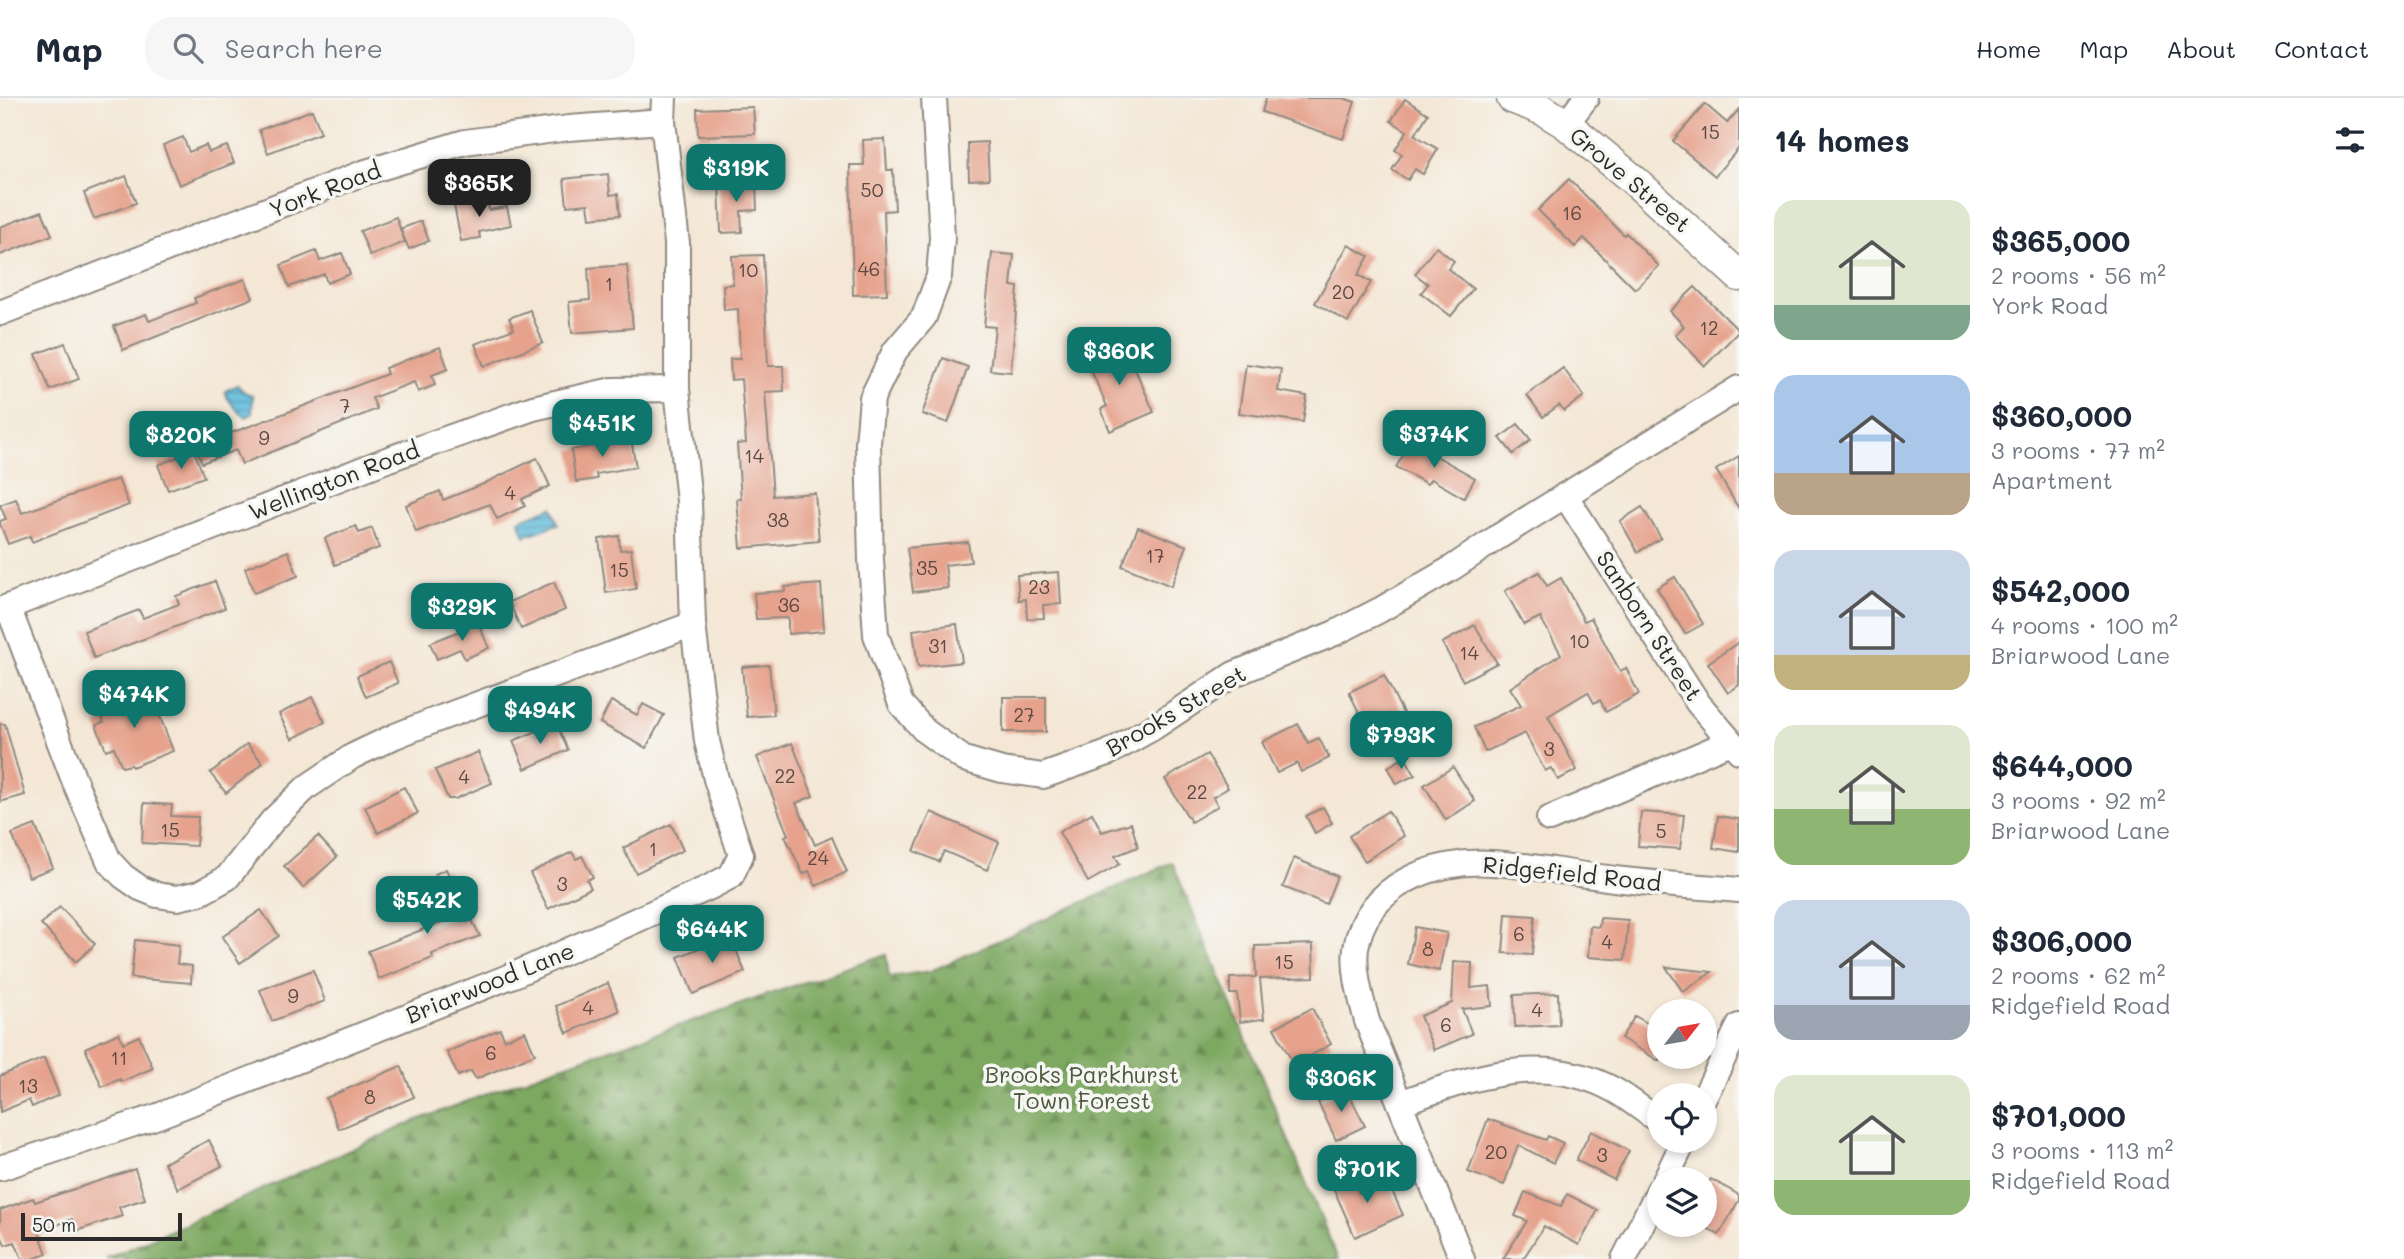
<!DOCTYPE html>
<meta charset="utf-8">
<style>
:root{--surface:#fff;--page:#f6f6f7;--text:#1f2937;--muted:#747a83;--line:#e0e1e3;--accent:#0f766e}
body{margin:0;font-family:Mali,sans-serif;background:var(--page);color:var(--text);height:100vh;display:flex;flex-direction:column;font-size:26px;white-space:nowrap}
*{box-sizing:border-box;margin:0}
p{font-size:23px;color:var(--muted)}
.icon{flex:none;width:38px;height:38px;fill:none;stroke:currentColor;stroke-width:2;stroke-linecap:round;stroke-linejoin:round}
.map{position:relative;flex:1;overflow:hidden}
.details{display:flex;flex-direction:column;background:var(--surface);width:665px}
.details>*{flex:none}
.needle{width:46px;rotate:59deg}
.tools{position:absolute;left:1647px;top:901px;display:grid;gap:14px}
.tools a{display:grid;place-items:center;width:70px;height:70px;border-radius:50%;background:var(--surface);box-shadow:0 4px 10px #0003;font-size:35px}
.scale{position:absolute;left:21px;bottom:18px;width:161px;box-sizing:border-box;padding-left:7px;border:4px solid #2b2b2b;border-top:0;font-size:19px;line-height:24px;white-space:nowrap;color:#2b2b2b;-webkit-text-stroke:5px #f6f6f2;paint-order:stroke}
.price{position:absolute;translate:-50% -60px;padding:0 16px;border-radius:14px;background:var(--accent);color:#fff;font-size:23px;line-height:46px;filter:drop-shadow(0 2px 4px #0008)}
.price::after{content:'';position:absolute;left:50%;top:42px;width:21px;height:16px;margin-left:-10px;background:inherit;clip-path:polygon(0 0,100% 0,50% 100%)}
.price.current{background:#222;color:#fff}
ul{padding:0;list-style:none}
li{display:flex;align-items:center;gap:21px;height:175px;padding:0 35px}
li span{display:grid;place-items:center;flex:none;width:196px;height:140px;border-radius:21px;color:#555}
li>.icon{margin-inline-start:auto}
span .icon{width:84px;height:84px;fill:#fffc;stroke-width:1}
li b{font-size:30px}
h2{display:flex;justify-content:space-between;align-items:center;height:84px;padding:0 35px;font-size:30px}
header{display:flex;align-items:center;gap:42px;box-sizing:border-box;height:98px;padding:0 35px;background:var(--surface);border-bottom:2px solid var(--line)}
header strong{font-size:33px}
nav{display:flex;gap:38px;margin-inline-start:auto;font-size:24px}
.search{width:490px;height:63px;background:var(--page);display:flex;align-items:center;gap:18px;box-sizing:border-box;padding:0 24px;border-radius:28px;color:var(--muted);font-size:26px}
main{display:flex;flex:1;min-height:0}
.map>svg:first-child{display:block}
.forest{fill:url(#forest-firs);stroke:#546a46;stroke-width:2}
.water{fill:url(#water-rules);stroke:#457384;stroke-width:2}
.building{fill:#e6a28c}
.lines{fill:none;stroke-linecap:round;stroke-linejoin:round}
.minor-casing{stroke:#908980;stroke-width:28}
.tertiary-casing{stroke:#908980;stroke-width:33}
.minor{stroke:#fff;stroke-width:24}
.tertiary{stroke:#fff;stroke-width:30}
.labels{text-anchor:middle;stroke-width:7;stroke-linejoin:round;paint-order:stroke}
.number-label{font-size:19px;fill:#5a4943}
.street-label{font-size:23px;fill:#2b2b2b;stroke:#f6f6f2}
.park-label{font-size:23px;fill:#4d583f;stroke:#f6f6f2}
</style>
<header>
<strong>Map</strong>
<div class="search"><svg class="icon" aria-label="search" viewBox="0 0 24 24"><circle cx="10" cy="10" r="6"/><path d="M15 15l6 6"/></svg>Search here</div>
<nav><a>Home</a><a>Map</a><a>About</a><a>Contact</a></nav>
</header>
<main>
<div class="map">
<svg width="1739" height="1161" viewBox="0 0 1739 1161">
<defs>
<pattern id="forest-firs" width="22" height="20" patternUnits="userSpaceOnUse" patternTransform="scale(1.75)"><rect width="22" height="20" fill="#7da860"/><path d="M5 1l3.5 6h-7zM16 11l3.5 6h-7z" fill="#67894f"/></pattern>
<pattern id="water-rules" width="6" height="5" patternUnits="userSpaceOnUse" patternTransform="scale(1.75)"><rect width="6" height="5" fill="#5fbbdd"/><path d="M0 2.5h6" fill="none" stroke="#4f98b3"/></pattern>
</defs>
<rect width="100%" height="100%" fill="#f6f6f2"/>
<filter id="ink" filterUnits="userSpaceOnUse"><feTurbulence type="fractalNoise" baseFrequency=".0143" numOctaves="2"/><feDisplacementMap in="SourceGraphic" scale="14" xChannelSelector="R" yChannelSelector="G"/><feConvolveMatrix kernelMatrix="1 2 1 2 8 2 1 2 1" color-interpolation-filters="sRGB"/></filter>
<filter id="wash" filterUnits="userSpaceOnUse"><feTurbulence type="fractalNoise" baseFrequency=".00686" numOctaves="4" result="noise"/><feDisplacementMap in="SourceGraphic" scale="28" xChannelSelector="R" yChannelSelector="G"/><feGaussianBlur stdDeviation="1.57" result="paint"/><feColorMatrix in="noise" values="0 0 0 0 0 0 0 0 0 0 0 0 0 0 0 0 0 1.4 0 .05"/><feComposite in="paint" operator="in"/></filter>
<g filter="url(#wash)">
<rect width="100%" height="100%" fill="#f4e7d5"/>
<path class="forest" d="M1172,764l166,397h-1232l309,-138 129,-49 342,-118 3,23 42,-6z"/>
<g class="water">
<path d="M237,287l7,7 9,4 -1,18 -6,3c-7,-4 -20,-18 -21,-26z"/>
<path d="M552,409l6,17 -33,12 -6,-16z"/>
</g>
<g id="blocks">
<g class="building">
<path d="M1266,0h77l12,4 -12,37 -81,-27z"/>
<path d="M1405,1l23,15 -13,21 23,14 -15,25 -8,-5 -7,11 -16,-10 10,-16 -7,-4 12,-19 -16,-10z"/>
<path d="M1705,6l22,19 12,-14v39l-24,28 -42,-35z"/>
<path d="M753,9l2,27 -57,2 -1,-27z"/>
<path d="M312,12l9,23 -53,20 -9,-23z"/>
<path d="M183,39l6,15 17,-7 3,7 18,-6 7,17 -55,22 -16,-40z"/>
<path d="M885,41l2,31h6l2,40 -11,1 3,83 -34,1 -3,-130h14l-1,-25z"/>
<path d="M987,44l2,37 -20,1 -1,-37z"/>
<path d="M608,76l2,21 8,-1 2,21 -30,3 -2,-14 -21,2 -3,-27z"/>
<path d="M126,78l10,27 -42,16 -10,-26z"/>
<path d="M1569,81l55,56 2,-2 33,33 -24,23 -51,-51 -9,9 -37,-37z"/>
<path d="M756,83l1,29 -16,1 1,21 -21,1 -2,-50z"/>
<path d="M487,101l2,11 18,-3 4,18 -32,7 1,6 -19,3 -7,-36z"/>
<path d="M42,113l10,24 -52,20v-28z"/>
<path d="M396,119l9,25 -35,14 -10,-25z"/>
<path d="M421,123l8,20 -20,8 -9,-20z"/>
<path d="M1348,147l21,11 -11,19 13,7 -23,40 -33,-19z"/>
<path d="M1436,149l18,14 -6,8 25,20 -22,27 -30,-23 7,-9 -13,-10z"/>
<path d="M316,153l4,10 22,-8 8,21 -23,9 -3,-9 -35,13 -8,-22z"/>
<path d="M992,155l22,2 -3,31 7,1 -7,85 -21,-2 5,-43 -11,-1z"/>
<path d="M763,157l5,111h15l1,25 -19,1 8,104 42,-3 4,48 -78,7 -4,-49h4l-4,-55 9,-1 -5,-64 -10,1 -1,-21h10l-2,-50 -14,1 -1,-25 10,-1 -1,-28z"/>
<path d="M627,167l6,63 -61,5 -3,-31 21,-2 -2,-32z"/>
<path d="M245,181l8,19 -130,52 -9,-24 32,-12 3,7 47,-18 -2,-5z"/>
<path d="M1695,189l44,44 -34,35 -30,-31 9,-9 -14,-15z"/>
<path d="M530,212l13,33 -59,23 -9,-22 39,-15 -5,-11z"/>
<path d="M1123,244l31,70 -44,19 -9,-22 6,-3 -21,-47z"/>
<path d="M65,245l14,36 -29,11 -14,-36z"/>
<path d="M440,249l8,22 -16,6 3,10 -17,7 -4,-10 -42,16 5,11 -135,55 -6,-14 -34,13 -9,-24 16,-6 3,7 76,-28 99,-38 -2,-6z"/>
<path d="M943,260l25,9 -20,56 -26,-9z"/>
<path d="M1246,266l35,5 -3,22 29,5 -4,26 -64,-9z"/>
<path d="M1563,270l21,28 -20,15 -5,-6 -16,12 -16,-22z"/>
<path d="M1518,326l13,16 -18,14 -13,-16z"/>
<path d="M631,341l5,28 -40,7 1,5 -21,3 -5,-32z"/>
<path d="M1411,344l64,36 -11,20 -33,-19 -4,5 -31,-17z"/>
<path d="M194,353l10,26 -36,13 -10,-25z"/>
<path d="M1739,358v53l-23,-39z"/>
<path d="M537,360l13,28 -28,13 3,7 -28,13 -7,-15 -74,28 -10,-27 34,-14 3,9 38,-15z"/>
<path d="M118,381l11,26 -97,37 -2,-6 -22,8 -8,-20v-3l6,-2 -6,-14 16,-6 6,14z"/>
<path d="M1642,409l19,31 -23,14 -18,-31z"/>
<path d="M356,428l3,7 13,-5 7,20 -44,17 -10,-27z"/>
<path d="M1138,429l49,19 -16,40 -49,-20z"/>
<path d="M619,438l1,14 11,-1 5,40 -30,4 -7,-54z"/>
<path d="M968,444l3,20 -26,3 3,23 -35,4 -6,-44z"/>
<path d="M288,453l10,25 -44,17 -9,-25z"/>
<path d="M1059,474l2,32 -18,1 1,13 -17,1 -1,-20 -7,1 -2,-25z"/>
<path d="M1539,474l8,14 14,-8 23,43 7,-3 29,53 6,-3 13,26 -33,18 -6,-12 -6,3 -6,-11 -40,24 29,54 -19,10 -7,-12 -6,3 -20,-38 -40,19 -11,-25 47,-22 -11,-17 51,-34 -21,-37 -16,8 -19,-34z"/>
<path d="M1675,479l28,47 -18,10 -28,-46z"/>
<path d="M215,483l10,27 -131,50 -10,-27 55,-21 4,8 36,-14 -3,-8z"/>
<path d="M554,484l11,28 -44,19 -12,-27z"/>
<path d="M821,486l3,47 -36,3v-16l-32,1 -2,-26 31,-2v-4z"/>
<path d="M478,525l11,25 -24,11 -5,-10 -23,10 -7,-16z"/>
<path d="M957,526l5,38 -44,5 -5,-37z"/>
<path d="M1475,527l22,38 -34,18 -21,-38z"/>
<path d="M1739,544v43l-11,8 -20,-30z"/>
<path d="M389,564l9,21 -32,14 -9,-21z"/>
<path d="M769,567l5,50 -27,2 -5,-50z"/>
<path d="M1384,577l21,42 -31,15 -5,-11 -5,2 -15,-31z"/>
<path d="M150,592l23,61 -41,16 -1,-2 -9,2 -8,-20 -8,3 -10,-25 8,-3 -5,-12z"/>
<path d="M312,599l13,25 -33,17 -13,-25z"/>
<rect x="1003" y="599" width="43" height="35"/>
<path d="M611,603l26,14 6,-11 21,11 -18,33 -46,-25z"/>
<path d="M556,625l12,27 -43,19 -12,-28z"/>
<path d="M0,626h5l20,71 -25,7z"/>
<path d="M1298,626l10,19 11,-5 10,20 -28,14 -4,-9 -20,10 -15,-31z"/>
<path d="M792,645l21,53 -17,7 19,42 17,-8 15,35 -31,14 -7,-15 -6,3 -18,-38 3,-1 -31,-78z"/>
<path d="M247,646l16,19 -37,30 -16,-20z"/>
<path d="M478,654l14,31 -37,16h-7l-13,-29z"/>
<path d="M1207,656l21,34 -15,9 5,9 -27,16 -26,-43z"/>
<path d="M1405,659l10,18 -18,9 -9,-17z"/>
<path d="M1453,669l22,34 -29,19 -22,-35z"/>
<path d="M404,689l14,26 -40,20 -13,-26z"/>
<path d="M144,705l28,2 -1,11 27,1 -2,29 -54,-3z"/>
<path d="M1323,709l9,16 -17,10 -9,-17z"/>
<path d="M1388,713l16,25 -39,25 -16,-25z"/>
<path d="M931,714l68,30 -12,28 -43,-19 -5,11 -25,-11z"/>
<path d="M1641,714l43,3 -4,34 -42,-3z"/>
<path d="M1092,715l10,19 29,-9 7,24 -23,9 5,8 -32,18 -29,-50z"/>
<path d="M1718,718l21,3v33l-26,-4z"/>
<path d="M671,726l12,26 -47,23 -13,-25z"/>
<path d="M35,727l18,43 -24,9 -17,-43z"/>
<path d="M318,738l19,21 -34,31 -19,-22z"/>
<path d="M572,754l4,7 6,-3 11,21 -6,3 4,8 -43,21 -18,-36z"/>
<path d="M1294,760l43,18 -11,28 -43,-17z"/>
<path d="M446,771l34,67 -48,18 1,4 -54,21 -11,-28 84,-33 -17,-44z"/>
<path d="M60,809l35,37 -19,18 -35,-38z"/>
<path d="M261,812l18,26 -39,27 -18,-26z"/>
<path d="M1506,816l29,2 -3,39 -29,-2z"/>
<path d="M1600,820l28,2 -3,40 -37,-3 2,-31 9,1z"/>
<path d="M1415,829l32,6 -8,38 -31,-7z"/>
<path d="M730,837l15,37 -52,22 -15,-37z"/>
<path d="M135,842l44,5 -2,19 15,2 -1,17 -60,-5z"/>
<path d="M1313,846l1,33 -54,2 4,40 -24,3 -3,-28h-7v-16l26,-1 -1,-31z"/>
<path d="M1454,864l18,1 -1,25 19,-2 2,20 -30,3 10,25 -38,16 -14,-34 32,-13z"/>
<path d="M1666,869l46,5 -29,20z"/>
<path d="M313,872l12,31 -53,20 -12,-31z"/>
<path d="M608,885l11,28 -52,22 -11,-27z"/>
<path d="M1558,895l1,32 -44,2 -1,-32z"/>
<path d="M1312,910l19,36 -37,21 -20,-37z"/>
<path d="M1635,918l24,14v31l-38,-23z"/>
<path d="M500,931l5,11 20,-9 10,23 -59,25 -5,-8 -13,5 -11,-24z"/>
<path d="M119,935l4,10 16,-7 14,32 -32,14 -1,-3 -18,8 -17,-39z"/>
<path d="M44,960l15,37 -27,12 -3,-7 -29,12v-36z"/>
<path d="M401,968l13,31 -75,32 -13,-31z"/>
<path d="M1346,990l19,38 -29,14 -18,-38z"/>
<path d="M1488,1021l58,21 2,-4 15,7 -10,20 -35,-18 -14,40 -36,-13z"/>
<path d="M1591,1033l38,20 -15,29 -38,-20z"/>
<path d="M209,1042l13,26 -44,23 -14,-26z"/>
<path d="M135,1071l10,30 -26,8 3,9 -46,15 -4,-12 -33,13 8,22 -14,5h-11l-7,-17 -10,3 -5,-12v-23l33,-12 2,4z"/>
<path d="M1351,1077l8,18 28,-13 16,35 -48,22 -24,-54z"/>
<path d="M1711,1081l28,16v5l-20,35 -15,-9v-35z"/>
<path d="M1525,1094l36,14 6,-12 31,16 -19,35 -35,-19 -21,33h-20l24,-38 -12,-5z"/>
</g>
</g>
</g>
<g filter="url(#ink)">
<use href="#blocks" fill-opacity="0" stroke="#908980" stroke-width="2"/>
<g class="lines">
<defs>
<g id="minor">
<path d="M934,0l8,140 -3,38 -15,41 -29,34 -23,47 -4,45 3,117 5,75 25,69 24,27 39,28 38,11 41,6 65,-23 46,-26 80,-53 101,-41 45,-23 72,-42 46,-31 241,-149"/>
<path d="M1566,26l20,-26"/>
<path d="M0,215l363,-140 102,-31 104,-14 94,-7"/>
<path d="M1565,397l133,208 41,48"/>
<path d="M8,509l66,173 35,81 14,15 17,12 17,7 20,3 23,-5 27,-15 46,-58 34,-33 46,-31 42,-20 43,-17 255,-95"/>
<path d="M0,512l389,-151 144,-51 80,-18 64,-1"/>
<path d="M1549,721l181,-77"/>
<path d="M1704,1000l35,-72"/>
<path d="M1400,1005c70,-25 144,-52 214,-13 16,9 30,21 45,31"/>
<path d="M0,1070l158,-52 358,-142 194,-87 21,-11 10,-21 -25,-76 -9,-38 -14,-117 -4,-123 -12,-112v-146l-14,-122 1,-23"/>
<path d="M1665,1082l19,-39"/>
<path d="M1462,1161l-95,-238c-6,-23 -14,-49 -11,-73 10,-63 79,-89 135,-85 38,2 77,10 116,15 44,6 88,8 132,12"/>
<path d="M1624,1161l35,-69"/>
</g>
<path id="tertiary" d="M1512,0l31,12 23,14 70,58 103,94"/>
</defs>
<use href="#minor" class="minor-casing"/>
<use href="#tertiary" class="tertiary-casing"/>
<use href="#minor" class="minor"/>
<use href="#tertiary" class="tertiary"/>
</g>
</g>
<g class="labels">
<g class="number-label">
<text x="1710" y="41">15</text>
<text x="872" y="99">50</text>
<text x="1572" y="122">16</text>
<text x="869" y="178">46</text>
<text x="748" y="179">10</text>
<text x="609" y="193">1</text>
<text x="1343" y="201">20</text>
<text x="1709" y="237">12</text>
<text x="345" y="315">7</text>
<text x="264" y="347">9</text>
<text x="754" y="365">14</text>
<text x="510" y="402">4</text>
<text x="778" y="429">38</text>
<text x="1155" y="465">17</text>
<text x="927" y="477">35</text>
<text x="619" y="479">15</text>
<text x="1039" y="496">23</text>
<text x="789" y="514">36</text>
<text x="1579" y="550">10</text>
<text x="938" y="555">31</text>
<text x="1469" y="562">14</text>
<text x="1024" y="624">27</text>
<text x="1549" y="658">3</text>
<text x="785" y="685">22</text>
<text x="464" y="686">4</text>
<text x="1197" y="701">22</text>
<text x="170" y="739">15</text>
<text x="1661" y="740">5</text>
<text x="653" y="758">1</text>
<text x="818" y="767">24</text>
<text x="562" y="793">3</text>
<text x="1519" y="843">6</text>
<text x="1607" y="851">4</text>
<text x="1428" y="858">8</text>
<text x="1284" y="871">15</text>
<text x="293" y="905">9</text>
<text x="588" y="917">4</text>
<text x="1537" y="919">4</text>
<text x="1446" y="934">6</text>
<text x="491" y="962">6</text>
<text x="119" y="967">11</text>
<text x="28" y="995">13</text>
<text x="370" y="1006">8</text>
<text x="1496" y="1061">20</text>
<text x="1602" y="1064">3</text>
</g>
<g class="street-label">
<text transform="translate(1630 82) rotate(40)" y="8">Grove Street</text>
<text transform="translate(325 92) rotate(-21)" y="8">York Road</text>
<text transform="translate(334 383) rotate(-21)" y="8">Wellington Road</text>
<text transform="translate(1649 528) rotate(57)" y="8">Sanborn Street</text>
<text transform="translate(1176 613) rotate(-30)" y="8">Brooks Street</text>
<text transform="translate(1572 776) rotate(6)" y="8">Ridgefield Road</text>
<text transform="translate(490 885) rotate(-22)" y="8">Briarwood Lane</text>
</g>
<g class="park-label">
<text x="1082" y="985">Brooks Parkhurst<tspan x="1082" dy="26">Town Forest</tspan></text>
</g>
</g>
</svg>
<div class="tools">
<a><svg class="needle" viewBox="-14 -14 28 28"><path d="M0-13l5 13h-10z" fill="#e53935"/><path d="M0 13l5-13h-10z" fill="#747a83"/></svg></a>
<a><svg class="icon" aria-label="locate" viewBox="0 0 24 24"><circle cx="12" cy="12" r="6"/><path d="M12 2v4M12 18v4M2 12h4M18 12h4"/></svg></a>
<a><svg class="icon" aria-label="layers" viewBox="0 0 24 24"><path d="M12 4l9 5-9 5-9-5zM3 14l9 5 9-5"/></svg></a>
</div>
<div class="scale">50 m</div>
<b class="price" style="left:736px;top:106px">$319K</b>
<b class="price current" style="left:479px;top:121px">$365K</b>
<b class="price" style="left:1119px;top:289px">$360K</b>
<b class="price" style="left:602px;top:361px">$451K</b>
<b class="price" style="left:1434px;top:372px">$374K</b>
<b class="price" style="left:181px;top:373px">$820K</b>
<b class="price" style="left:462px;top:545px">$329K</b>
<b class="price" style="left:134px;top:632px">$474K</b>
<b class="price" style="left:540px;top:648px">$494K</b>
<b class="price" style="left:1401px;top:673px">$793K</b>
<b class="price" style="left:427px;top:838px">$542K</b>
<b class="price" style="left:712px;top:867px">$644K</b>
<b class="price" style="left:1341px;top:1016px">$306K</b>
<b class="price" style="left:1367px;top:1107px">$701K</b>
</div>
<section class="details">
<h2>14 homes<svg class="icon" aria-label="filters" viewBox="0 0 24 24"><path d="M4 7h16M4 17h16"/><circle cx="9" cy="7" r="2"/><circle cx="15" cy="17" r="2"/></svg></h2>
<ul>
<li><span style="background:linear-gradient(#dfe7d0 75%,#7fa58c 0)"><svg class="icon" aria-label="home" viewBox="0 0 24 24"><path d="M3 11l9-7 9 7M6 9v11h12V9"/></svg></span><div><b>$365,000</b><p>2 rooms · 56 m²</p><p>York Road</p></div></li>
<li><span style="background:linear-gradient(#a9c7e8 70%,#b9a48a 0)"><svg class="icon" aria-label="home" viewBox="0 0 24 24"><path d="M3 11l9-7 9 7M6 9v11h12V9"/></svg></span><div><b>$360,000</b><p>3 rooms · 77 m²</p><p>Apartment</p></div></li>
<li><span style="background:linear-gradient(#c9d6e8 75%,#c2b280 0)"><svg class="icon" aria-label="home" viewBox="0 0 24 24"><path d="M3 11l9-7 9 7M6 9v11h12V9"/></svg></span><div><b>$542,000</b><p>4 rooms · 100 m²</p><p>Briarwood Lane</p></div></li>
<li><span style="background:linear-gradient(#dfe7d0 60%,#8fb573 0)"><svg class="icon" aria-label="home" viewBox="0 0 24 24"><path d="M3 11l9-7 9 7M6 9v11h12V9"/></svg></span><div><b>$644,000</b><p>3 rooms · 92 m²</p><p>Briarwood Lane</p></div></li>
<li><span style="background:linear-gradient(#c9d6e8 75%,#9aa5b1 0)"><svg class="icon" aria-label="home" viewBox="0 0 24 24"><path d="M3 11l9-7 9 7M6 9v11h12V9"/></svg></span><div><b>$306,000</b><p>2 rooms · 62 m²</p><p>Ridgefield Road</p></div></li>
<li><span style="background:linear-gradient(#dfe7d0 75%,#8fb573 0)"><svg class="icon" aria-label="home" viewBox="0 0 24 24"><path d="M3 11l9-7 9 7M6 9v11h12V9"/></svg></span><div><b>$701,000</b><p>3 rooms · 113 m²</p><p>Ridgefield Road</p></div></li>
</ul>
</section>
</main>
